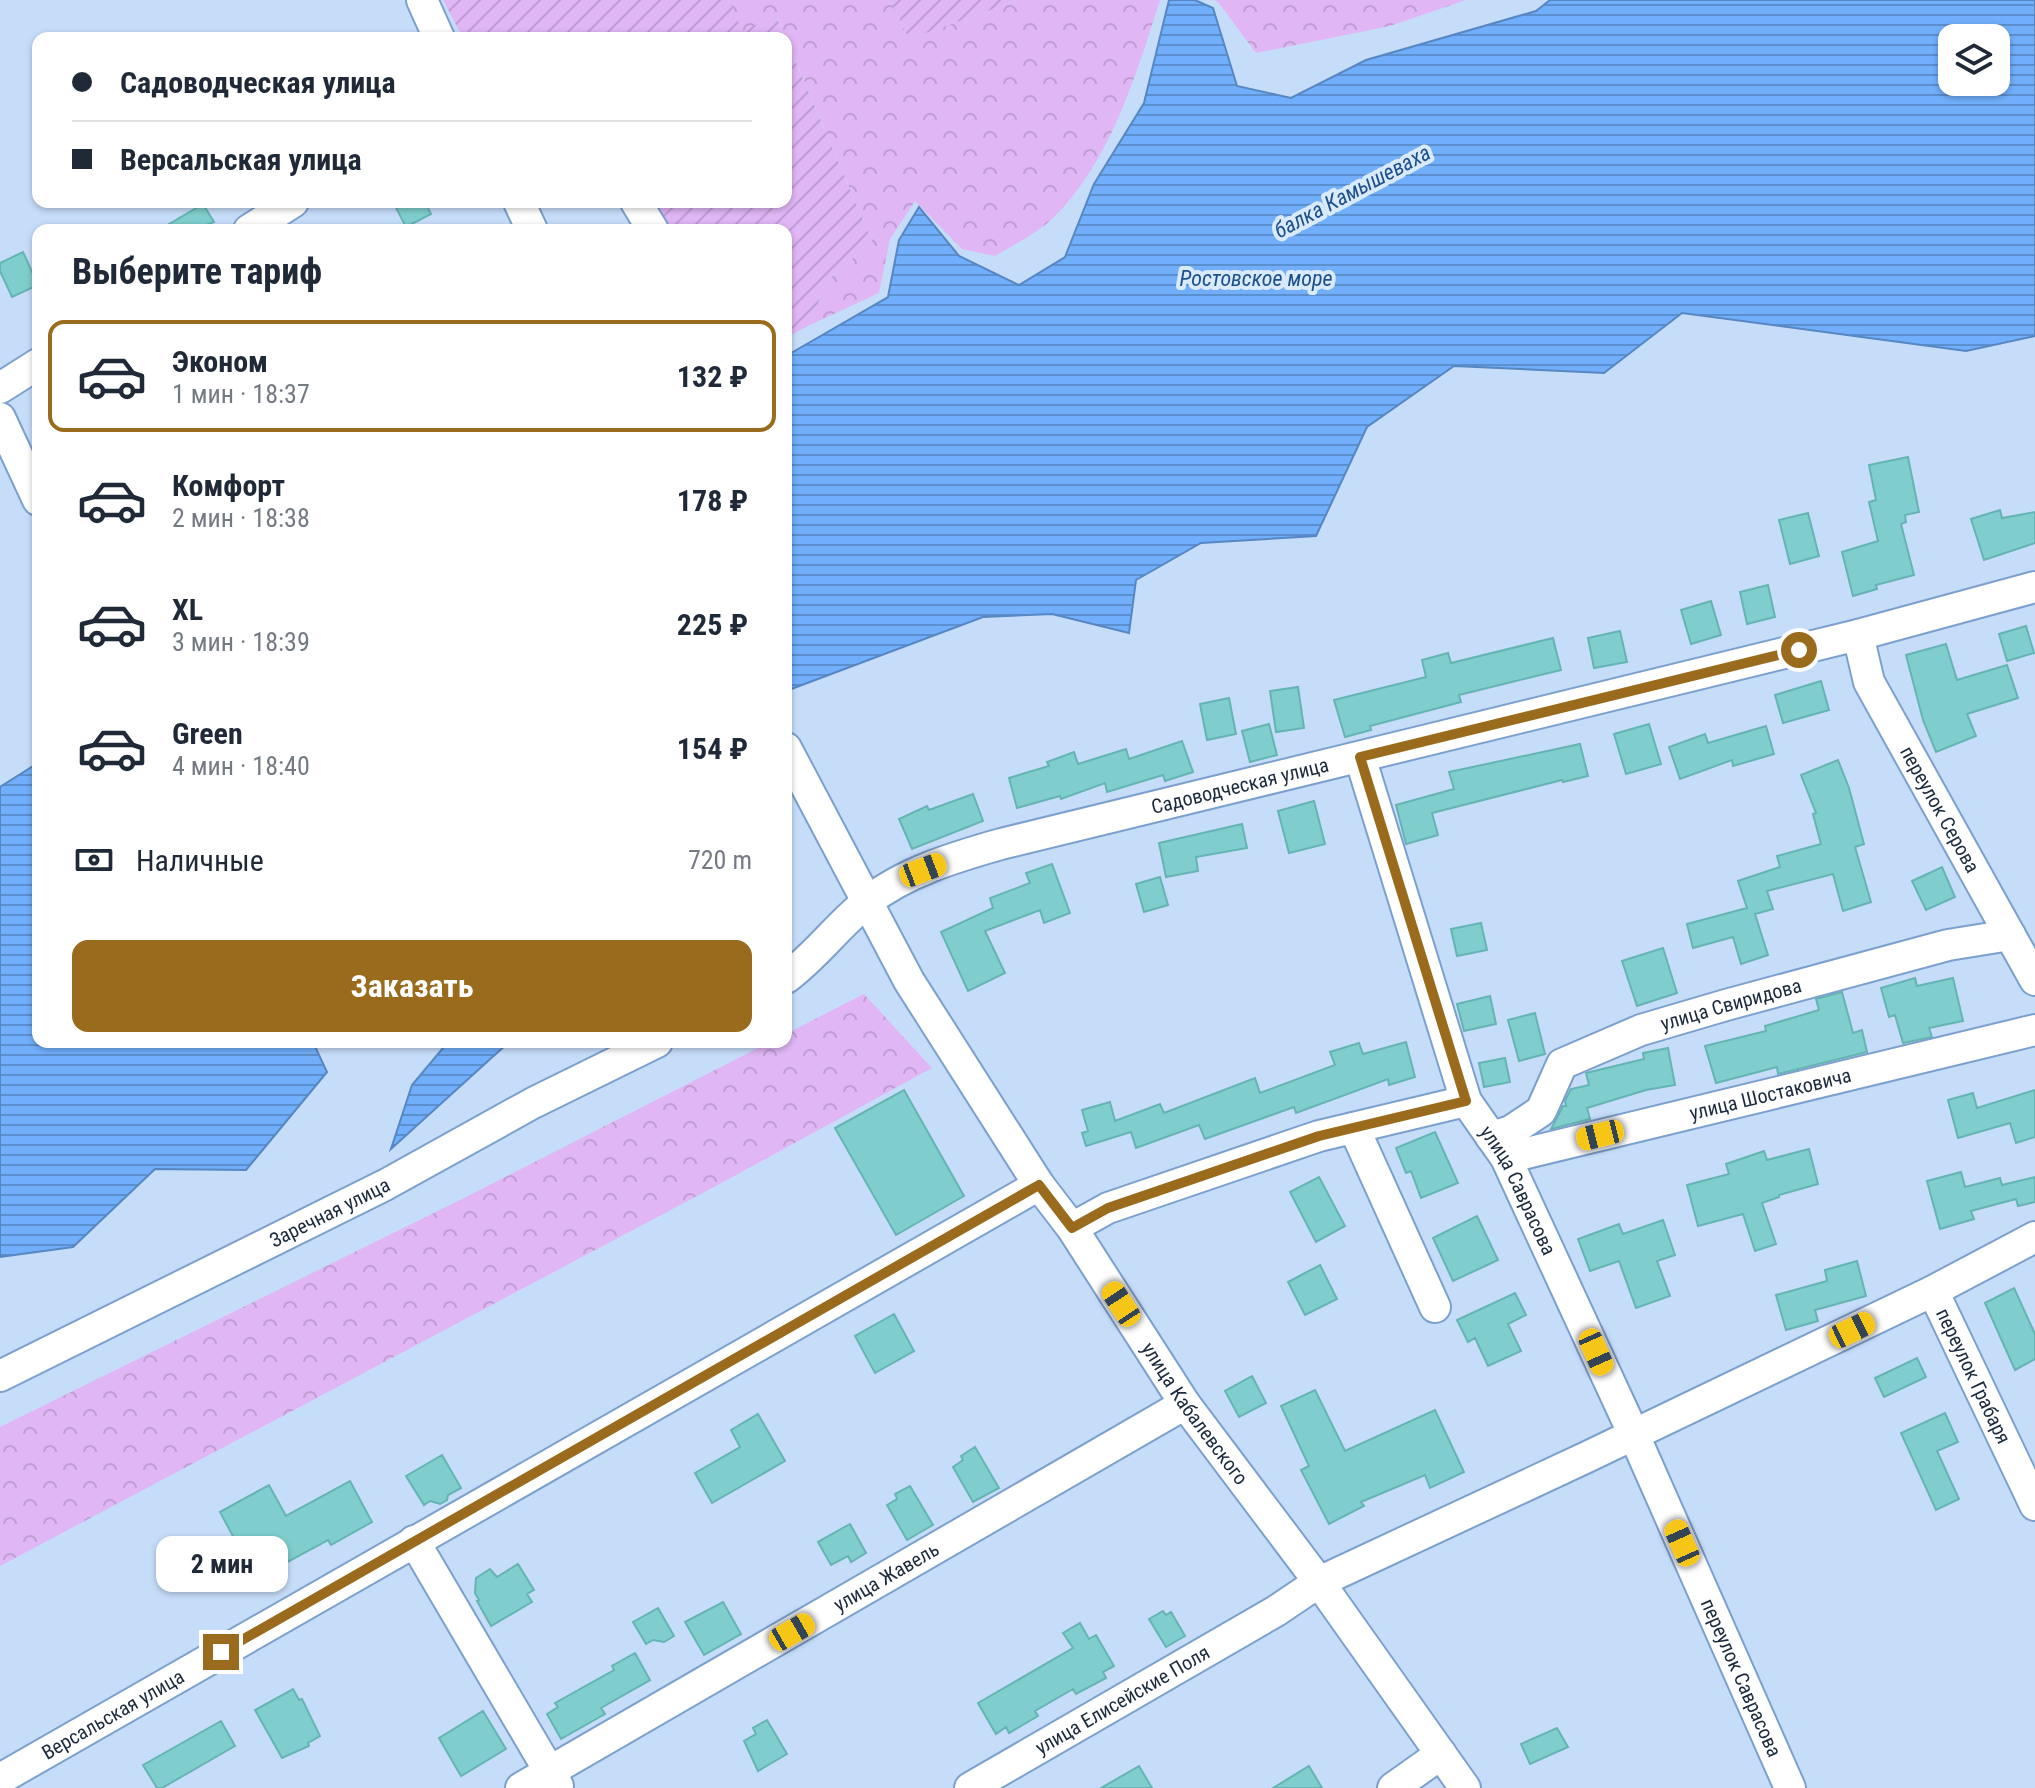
<!DOCTYPE html>
<html lang="ru">
<meta charset="utf-8">
<style>
:root{--surface:#fff;--page:#f6f6f7;--text:#1f2937;--muted:#747a83;--line:#e0e1e3;--accent:#9a6b1c}
body{margin:0;font-family:"Roboto Condensed",sans-serif;background:var(--page);color:var(--text);height:100vh;display:flex;flex-direction:column;font-size:30px;white-space:nowrap}
*{box-sizing:border-box;margin:0}
p{font-size:26px;color:var(--muted)}
.icon{flex:none;width:44px;height:44px;fill:none;stroke:currentColor;stroke-width:2;stroke-linecap:round;stroke-linejoin:round}
.map{position:relative;flex:1;overflow:hidden}
.side{position:absolute;left:32px;top:224px;width:760px;height:824px;display:flex;flex-direction:column;background:var(--surface);border-radius:16px;box-shadow:0 2px 6px #0004}
.side>*{flex:none}
.banner{position:absolute;left:32px;top:32px;width:760px;height:176px;border-radius:16px;box-shadow:0 2px 6px #0004;display:grid;align-content:center;height:176px;padding:0 40px;background:var(--surface)}
.controls{position:absolute;left:1938px;top:24px;display:grid;gap:16px}
.controls a{display:grid;place-items:center;width:72px;height:72px;border-radius:16px;background:var(--surface);box-shadow:0 2px 6px #0004;font-size:40px}
.end{position:absolute;width:36px;height:36px;margin:-18px;border:10px solid #9a6b1c;background:#fff;box-shadow:0 0 0 4px #fff}
.from{border-radius:50%}
.bubble{position:absolute;height:56px;border-radius:16px;background:var(--surface);box-shadow:0 2px 6px #0004;font-size:26px;font-weight:700;line-height:56px;text-align:center}
.car{position:absolute;width:24px;height:48px;margin:-24px -12px;border-radius:10px;box-shadow:0 0 6px 2px #0007;background:linear-gradient(#f5c518 24%,#345 0 40%,#f5c518 0 76%,#345 0 86%,#f5c518 0)}
.banner b{display:flex;align-items:center;gap:28px;height:76px;font-size:30px}
.banner b+b{border-top:2px solid var(--line)}
.banner i{width:20px;height:20px;background:var(--text)}
ul{padding:0;list-style:none}
li{display:flex;align-items:center;gap:24px;height:112px;margin:0 16px 12px;padding:0 24px;border:4px solid transparent;border-radius:16px}
li div{flex:1}
li b{display:block;font-size:30px}
li em{font-style:normal;font-weight:700}
li.on{border-color:var(--accent)}
li>.icon{width:72px;height:72px;stroke-width:1.5}
h2{padding:0 40px;font-size:36px;line-height:96px}
.pay{display:flex;align-items:center;gap:20px;height:88px;padding:0 40px;font-size:30px}
.pay p{margin-inline-start:auto}
.button{display:flex;gap:16px;margin-top:auto;padding:16px 40px}
.button a{flex:1;height:92px;border-radius:16px;background:var(--accent);color:#fff;font-size:32px;font-weight:700;line-height:92px;text-align:center}
.map>svg:first-child{display:block}
.forest{fill:url(#forest-crowns)}
.garden{fill:url(#garden-furrows)}
.water{fill:url(#water-rules);stroke:#5787c2;stroke-width:2;fill-rule:evenodd}
.building{fill:#7fcecd;stroke:#65b4b3;stroke-width:2}
.lines{fill:none;stroke-linecap:round;stroke-linejoin:round}
.minor-casing{stroke:#7ca0ce;stroke-width:34}
.minor{stroke:#fff;stroke-width:30}
.route{stroke:#9a6b1c;stroke-width:10}
.labels{text-anchor:middle;stroke-width:8;stroke-linejoin:round;paint-order:stroke}
.street-label{font-size:20px;fill:#1b2a3c;stroke:#daeafd}
.water-label{font-size:22px;font-style:italic;fill:#1b508d;stroke:#daeafd}
</style>
<div class="map">
<svg width="2035" height="1788" viewBox="0 0 2035 1788">
<defs>
<pattern id="forest-crowns" width="20" height="18" patternUnits="userSpaceOnUse" patternTransform="scale(2)"><rect width="20" height="18" fill="#e0b6f5"/><path d="M2 6a3 3 0 1 1 6 0M12 15a3 3 0 1 1 6 0" fill="none" stroke="#c09dd3"/></pattern>
<pattern id="garden-furrows" width="10" height="10" patternUnits="userSpaceOnUse" patternTransform="scale(2)"><rect width="10" height="10" fill="#e0b6f5"/><path d="M-1 1l2-2M0 10L10 0M9 11l2-2" fill="none" stroke="#c09dd3"/></pattern>
<pattern id="water-rules" width="6" height="5" patternUnits="userSpaceOnUse" patternTransform="scale(2)"><rect width="6" height="5" fill="#71affc"/><path d="M0 2.5h6" fill="none" stroke="#5c8fcd"/></pattern>
</defs>
<rect width="100%" height="100%" fill="#c6ddfa"/>
<path class="forest" d="M 729,0 L 890,0 L 909,39 L 1019,0 L 1160,0 C 1136,75 1110,163 1052,219 C 1036,234 1013,245 995,256 L 962,249 L 915,201 L 890,239 L 879,293 L 808,326 L 828,280 L 872,241 L 777,17 L 742,32 Z
M 1214,0 L 1466,0 L 1390,26 L 1256,53 L 1218,2 Z
M 864,994 L 932,1068 L 714,1187 L 0,1566 L 0,1427 L 464,1198 L 770,1042 L 786,1042 L 786,1034 Z"/>
<path class="garden" d="M 443,0 L 729,0 L 742,31 L 776,16 L 786,38 L 463,38 Z
M 890,0 L 1019,0 L 909,39 Z
M 786,39 L 872,241 L 828,280 L 808,326 L 786,338 L 786,230 L 641,230 L 625,202 L 786,202 Z"/>
<path class="water" d="M 1169,0 L 1195,0 L 1213,8 L 1237,86 L 1291,98 L 1366,60 L 1536,11 L 1550,0 L 2035,0 L 2035,336 L 1966,351 L 1682,313 L 1604,373 L 1454,366 L 1367,427 L 1316,536 L 1201,543 L 1136,580 L 1129,633 L 1052,614 L 983,617 L 786,691 L 786,356 L 888,297 L 899,240 L 919,207 L 959,256 L 1019,285 L 1065,257 L 1094,184 L 1144,103 ZM 1952,38 L 1996,38 L 1996,82 L 1952,82 Z
M 38,763 L 38,1042 L 313,1042 L 327,1072 L 246,1170 L 155,1169 L 73,1247 L 0,1257 L 0,787 Z
M 448,1042 L 509,1042 L 391,1149 L 412,1085 Z"/>
<path class="building" d="M 393,202 L 425,202 L 431,214 L 406,227 Z
M 203,204 L 214,222 L 206,225 L 209,230 L 159,230 Z
M 23,252 L 38,285 L 12,297 L 0,271 L 0,263 Z
M 1908,457 L 1919,512 L 1905,515 L 1906,522 L 1901,524 L 1914,575 L 1876,585 L 1877,589 L 1853,596 L 1842,552 L 1878,541 L 1869,502 L 1876,500 L 1869,465 Z
M 2000,510 L 2002,518 L 2035,512 L 2035,543 L 1984,560 L 1971,519 Z
M 1808,513 L 1819,556 L 1790,564 L 1779,520 Z
M 1768,585 L 1775,617 L 1747,624 L 1740,592 Z
M 1711,601 L 1721,635 L 1691,644 L 1681,610 Z
M 2026,626 L 2034,653 L 2007,661 L 1999,634 Z
M 1620,631 L 1627,662 L 1594,668 L 1588,638 Z
M 1553,638 L 1561,670 L 1459,695 L 1461,702 L 1370,726 L 1371,730 L 1345,737 L 1334,700 L 1426,677 L 1422,660 L 1448,653 L 1451,663 Z
M 1946,644 L 1957,680 L 2007,665 L 2018,698 L 1967,714 L 1976,736 L 1936,752 L 1923,720 L 1906,655 Z
M 1821,681 L 1829,710 L 1783,723 L 1775,695 Z
M 1298,687 L 1304,728 L 1276,732 L 1270,691 Z
M 1229,698 L 1236,734 L 1207,740 L 1200,704 Z
M 1269,724 L 1277,755 L 1250,762 L 1242,731 Z
M 1649,724 L 1661,764 L 1626,774 L 1614,734 Z
M 1766,726 L 1774,754 L 1733,766 L 1732,760 L 1680,779 L 1669,747 L 1705,734 L 1708,743 Z
M 1182,741 L 1193,772 L 1165,781 L 1163,775 L 1107,792 L 1105,783 L 1061,799 L 1060,796 L 1017,808 L 1009,778 L 1049,766 L 1047,762 L 1074,752 L 1078,764 L 1126,749 L 1129,759 Z
M 1580,744 L 1588,776 L 1563,782 L 1562,780 L 1432,813 L 1438,835 L 1406,844 L 1396,805 L 1454,789 L 1449,772 Z
M 1838,760 L 1849,788 L 1864,844 L 1855,847 L 1871,902 L 1843,911 L 1833,874 L 1767,891 L 1773,909 L 1755,914 L 1768,955 L 1741,964 L 1733,937 L 1693,948 L 1687,924 L 1747,908 L 1738,881 L 1780,867 L 1777,856 L 1821,844 L 1813,814 L 1816,813 L 1801,775 Z
M 973,794 L 983,821 L 912,849 L 899,819 L 927,806 L 929,810 Z
M 1314,801 L 1325,844 L 1289,853 L 1278,811 Z
M 1242,824 L 1247,848 L 1196,857 L 1198,871 L 1166,877 L 1159,843 Z
M 1052,864 L 1070,913 L 1044,923 L 1040,910 L 985,931 L 1005,973 L 968,991 L 941,932 L 993,908 L 990,898 L 1030,883 L 1026,873 Z
M 1942,867 L 1955,897 L 1926,910 L 1912,881 Z
M 1160,877 L 1168,905 L 1144,912 L 1136,884 Z
M 1481,923 L 1487,950 L 1457,956 L 1451,929 Z
M 1663,948 L 1677,993 L 1637,1006 L 1622,961 Z
M 1915,978 L 1917,986 L 1953,978 L 1963,1021 L 1929,1028 L 1932,1037 L 1903,1043 L 1895,1015 L 1889,1017 L 1881,988 Z
M 1842,992 L 1853,1033 L 1862,1030 L 1867,1052 L 1778,1074 L 1777,1067 L 1716,1083 L 1705,1046 L 1766,1031 L 1765,1026 L 1819,1010 L 1816,999 Z
M 1490,996 L 1496,1024 L 1464,1031 L 1457,1004 Z
M 1535,1013 L 1545,1054 L 1519,1061 L 1508,1020 Z
M 1406,1042 L 1415,1077 L 1389,1085 L 1388,1079 L 1296,1113 L 1294,1107 L 1205,1139 L 1199,1125 L 1136,1148 L 1131,1132 L 1086,1146 L 1082,1133 L 1088,1131 L 1082,1110 L 1110,1102 L 1115,1121 L 1160,1104 L 1164,1113 L 1255,1078 L 1260,1093 L 1335,1065 L 1330,1052 L 1359,1043 L 1363,1054 Z
M 1668,1048 L 1675,1085 L 1646,1090 L 1587,1108 L 1590,1119 L 1551,1129 L 1563,1106 L 1566,1106 L 1565,1101 L 1571,1089 L 1589,1085 L 1586,1073 L 1644,1059 L 1643,1053 Z
M 1505,1058 L 1510,1082 L 1484,1087 L 1479,1063 Z
M 904,1090 L 964,1196 L 896,1235 L 835,1128 Z
M 2035,1090 L 2035,1137 L 2016,1143 L 2010,1123 L 1958,1138 L 1948,1100 L 1973,1093 L 1977,1108 Z
M 1435,1132 L 1458,1183 L 1421,1198 L 1411,1171 L 1406,1173 L 1396,1148 Z
M 1809,1149 L 1818,1184 L 1779,1195 L 1779,1197 L 1762,1203 L 1776,1244 L 1755,1251 L 1743,1214 L 1698,1226 L 1687,1185 L 1729,1174 L 1726,1164 L 1764,1151 L 1767,1160 Z
M 1961,1172 L 1965,1187 L 2000,1178 L 2002,1185 L 2035,1177 L 2035,1202 L 2018,1206 L 2016,1199 L 1971,1211 L 1974,1219 L 1940,1229 L 1927,1181 Z
M 1319,1177 L 1345,1226 L 1316,1242 L 1290,1192 Z
M 1477,1216 L 1498,1260 L 1453,1281 L 1433,1238 Z
M 1663,1220 L 1675,1255 L 1657,1261 L 1670,1296 L 1636,1308 L 1619,1261 L 1590,1271 L 1578,1239 L 1619,1224 L 1623,1234 Z
M 1857,1261 L 1866,1296 L 1815,1310 L 1818,1321 L 1786,1330 L 1776,1295 L 1827,1281 L 1825,1270 Z
M 1320,1265 L 1337,1299 L 1305,1315 L 1288,1282 Z
M 2014,1288 L 2035,1334 L 2035,1359 L 2015,1370 L 1985,1303 Z
M 1515,1293 L 1526,1315 L 1508,1324 L 1521,1351 L 1488,1366 L 1475,1338 L 1468,1342 L 1457,1320 Z
M 894,1314 L 914,1351 L 875,1373 L 855,1336 Z
M 1917,1358 L 1926,1377 L 1884,1397 L 1875,1378 Z
M 1252,1376 L 1266,1403 L 1239,1417 L 1225,1391 Z
M 1315,1390 L 1345,1451 L 1435,1410 L 1464,1472 L 1430,1488 L 1425,1475 L 1361,1502 L 1364,1506 L 1329,1524 L 1301,1470 L 1309,1466 L 1281,1406 Z
M 1945,1413 L 1958,1442 L 1937,1451 L 1959,1499 L 1936,1510 L 1901,1433 Z
M 758,1414 L 785,1461 L 712,1503 L 695,1473 L 740,1447 L 731,1430 Z
M 975,1447 L 999,1488 L 973,1502 L 953,1467 L 963,1460 L 961,1456 Z
M 442,1455 L 461,1488 L 448,1495 L 447,1500 L 440,1504 L 430,1501 L 424,1505 L 406,1476 Z
M 350,1481 L 372,1522 L 331,1545 L 328,1540 L 256,1579 L 220,1512 L 269,1485 L 286,1516 Z
M 910,1486 L 933,1525 L 907,1540 L 887,1505 L 897,1499 L 895,1494 Z
M 850,1524 L 866,1553 L 851,1562 L 848,1556 L 831,1565 L 818,1542 Z
M 518,1564 L 534,1590 L 527,1594 L 532,1602 L 491,1626 L 477,1601 L 479,1600 L 475,1593 L 476,1578 L 490,1569 L 497,1577 Z
M 723,1602 L 741,1634 L 704,1655 L 685,1622 Z
M 658,1608 L 674,1636 L 664,1642 L 653,1640 L 646,1644 L 633,1622 Z
M 1163,1611 L 1166,1615 L 1171,1612 L 1185,1636 L 1166,1647 L 1149,1619 Z
M 1080,1623 L 1089,1639 L 1096,1635 L 1114,1666 L 1103,1672 L 1106,1678 L 1076,1694 L 1073,1689 L 1035,1711 L 1038,1716 L 1009,1733 L 1006,1727 L 996,1734 L 978,1703 L 1073,1648 L 1063,1633 Z
M 635,1653 L 650,1680 L 601,1708 L 605,1714 L 561,1739 L 547,1714 L 558,1707 L 555,1703 L 614,1670 L 612,1666 Z
M 293,1689 L 299,1700 L 302,1699 L 320,1736 L 308,1743 L 309,1746 L 282,1758 L 255,1710 Z
M 483,1711 L 506,1749 L 461,1776 L 439,1738 Z
M 767,1720 L 787,1754 L 758,1771 L 744,1741 L 756,1734 L 753,1728 Z
M 221,1721 L 235,1746 L 162,1788 L 157,1788 L 143,1765 Z
M 1557,1728 L 1568,1747 L 1530,1764 L 1521,1744 Z
M 1139,1766 L 1152,1788 L 1101,1788 Z
M 1309,1766 L 1322,1788 L 1273,1788 Z"/>
<g class="lines">
<g class="minor-casing">
<g id="minor">
<path d="M 422,0 L 439,38"/>
<path d="M 519,202 L 532,230"/>
<path d="M 636,202 L 653,230"/>
<path d="M 249,230 L 293,202"/>
<path d="M 0,388 L 38,364"/>
<path d="M 0,418 L 38,500"/>
<path id="s1" d="M 1858,635 L 1869,682 L 2035,980"/>
<path id="s2" d="M 786,748 L 909,981 L 1039,1185 L 1072,1228 L 1185,1404 L 1319,1582 L 1465,1788"/>
<path id="s3" d="M 1360,757 L 1466,1101 L 1506,1158 L 1634,1435 L 1790,1788"/>
<path id="s4" d="M 786,978 C 816,956 838,925 867,902 C 905,872 955,857 1001,844 L 1858,635 L 2035,587"/>
<path d="M 1354,1128 L 1435,1307"/>
<path id="s5" d="M 1491,1137 L 1511,1131 L 1541,1111 L 1562,1064 L 1641,1030 L 1726,1005 L 1948,945 L 2010,935"/>
<path id="s6" d="M 1506,1158 L 2035,1030"/>
<path d="M 1072,1228 L 1108,1208 L 1319,1136 L 1466,1101"/>
<path id="s7" d="M 1933,1291 L 2035,1505"/>
<path id="s8" d="M 0,1376 L 385,1185 L 533,1103 L 657,1042"/>
<path d="M 414,1541 L 558,1786"/>
<path id="s9" d="M 0,1779 L 1039,1185"/>
<path id="s10" d="M 521,1788 L 1185,1404"/>
<path id="s11" d="M 970,1788 L 1276,1611 L 1319,1582 L 1587,1457 L 1933,1291 L 2035,1237"/>
<path d="M 1393,1788 L 1441,1754"/>
</g>
</g>
<use href="#minor" class="minor"/>
</g>
<g class="lines">
<path class="route" d="M 221,1652 L 1039,1185 L 1072,1228 L 1108,1208 L 1319,1136 L 1466,1101 L 1360,757 L 1799,650"/>
</g>
<g class="labels">
<g class="street-label">
<text dy="7" stroke="none"><textPath href="#s4" startOffset="504">Садоводческая улица</textPath></text>
<text dy="7" stroke="none"><textPath href="#s1" startOffset="194">переулок Серова</textPath></text>
<text dy="7" stroke="none"><textPath href="#s5" startOffset="288">улица Свиридова</textPath></text>
<text dy="7" stroke="none"><textPath href="#s6" startOffset="272">улица Шостаковича</textPath></text>
<text dy="7" stroke="none"><textPath href="#s3" startOffset="464">улица Саврасова</textPath></text>
<text dy="7" stroke="none"><textPath href="#s8" startOffset="368">Заречная улица</textPath></text>
<text dy="7" stroke="none"><textPath href="#s7" startOffset="94">переулок Грабаря</textPath></text>
<text dy="7" stroke="none"><textPath href="#s2" startOffset="782">улица Кабалевского</textPath></text>
<text dy="7" stroke="none"><textPath href="#s10" startOffset="422">улица Жавель</textPath></text>
<text dy="7" stroke="none"><textPath href="#s3" startOffset="1000">переулок Саврасова</textPath></text>
<text dy="7" stroke="none"><textPath href="#s11" startOffset="176">улица Елисейские Поля</textPath></text>
<text dy="7" stroke="none"><textPath href="#s9" startOffset="130">Версальская улица</textPath></text>
</g>
<g class="water-label">
<text transform="translate(1352 191) rotate(-28)" y="8">балка Камышеваха</text>
<text x="1256" y="286">Ростовское море</text>
</g>
</g>
</svg>
<div class="controls">
<a><svg class="icon" aria-label="layers" viewBox="0 0 24 24"><path d="M12 4l9 5-9 5-9-5zM3 14l9 5 9-5"/></svg></a>
</div>
<i class="end from" style="left:1799px;top:650px"></i>
<i class="end" style="left:221px;top:1652px"></i>
<div class="bubble" style="left:156px;top:1536px;width:132px">2 мин</div>
<i class="car" style="left:923px;top:870px;rotate:69deg"></i>
<i class="car" style="left:1600px;top:1135px;rotate:256deg"></i>
<i class="car" style="left:1121px;top:1304px;rotate:327deg"></i>
<i class="car" style="left:1852px;top:1330px;rotate:64deg"></i>
<i class="car" style="left:1596px;top:1352px;rotate:156deg"></i>
<i class="car" style="left:1682px;top:1543px;rotate:336deg"></i>
<i class="car" style="left:792px;top:1632px;rotate:60deg"></i>
<div class="banner">
<b><i class="from"></i>Садоводческая улица</b>
<b><i></i>Версальская улица</b>
</div>
<section class="side">
<h2>Выберите тариф</h2>
<ul>
<li class="on"><svg class="icon" aria-label="car" viewBox="0 0 24 24"><path d="M5 17H2v-5l4-1 3-4h7l3 4 3 1v5h-3M9 17h6M6 11h13"/><circle cx="7" cy="17" r="2"/><circle cx="17" cy="17" r="2"/></svg><div><b>Эконом</b><p>1 мин · 18:37</p></div><em>132 ₽</em></li>
<li><svg class="icon" aria-label="car" viewBox="0 0 24 24"><path d="M5 17H2v-5l4-1 3-4h7l3 4 3 1v5h-3M9 17h6M6 11h13"/><circle cx="7" cy="17" r="2"/><circle cx="17" cy="17" r="2"/></svg><div><b>Комфорт</b><p>2 мин · 18:38</p></div><em>178 ₽</em></li>
<li><svg class="icon" aria-label="car" viewBox="0 0 24 24"><path d="M5 17H2v-5l4-1 3-4h7l3 4 3 1v5h-3M9 17h6M6 11h13"/><circle cx="7" cy="17" r="2"/><circle cx="17" cy="17" r="2"/></svg><div><b>XL</b><p>3 мин · 18:39</p></div><em>225 ₽</em></li>
<li><svg class="icon" aria-label="car" viewBox="0 0 24 24"><path d="M5 17H2v-5l4-1 3-4h7l3 4 3 1v5h-3M9 17h6M6 11h13"/><circle cx="7" cy="17" r="2"/><circle cx="17" cy="17" r="2"/></svg><div><b>Green</b><p>4 мин · 18:40</p></div><em>154 ₽</em></li>
</ul>
<div class="pay"><svg class="icon" aria-label="cash" viewBox="0 0 24 24"><path d="M3 7h18v10H3z"/><circle cx="12" cy="12" r="2"/></svg>Наличные<p>720 m</p></div>
<div class="button"><a>Заказать</a></div>
</section>
</div>
